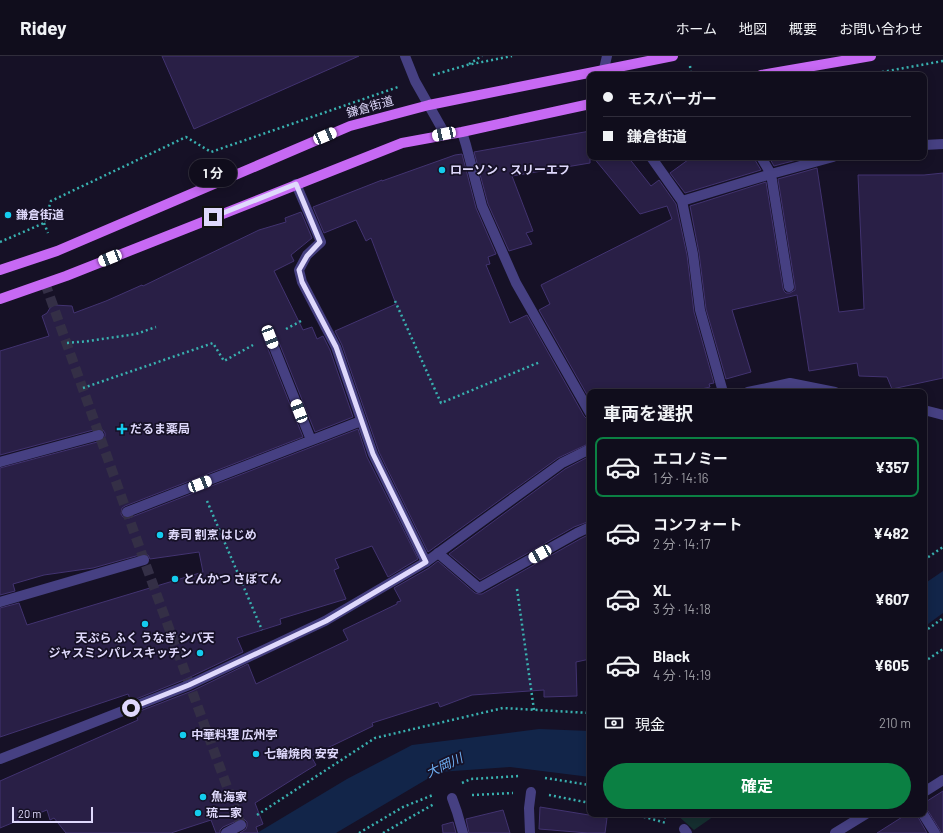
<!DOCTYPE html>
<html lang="ja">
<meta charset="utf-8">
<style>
:root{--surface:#100d1c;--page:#1e1b29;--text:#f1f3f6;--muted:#9c9ca3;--line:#302d3b;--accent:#0b8043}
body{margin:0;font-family:Barlow,"Noto Sans JP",sans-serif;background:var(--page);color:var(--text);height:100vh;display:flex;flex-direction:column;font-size:15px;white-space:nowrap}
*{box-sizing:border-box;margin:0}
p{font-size:13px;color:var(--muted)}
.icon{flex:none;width:22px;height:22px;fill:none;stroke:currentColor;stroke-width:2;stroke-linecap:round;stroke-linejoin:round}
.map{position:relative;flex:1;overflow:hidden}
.panel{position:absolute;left:587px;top:333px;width:340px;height:428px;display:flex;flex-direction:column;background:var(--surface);border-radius:8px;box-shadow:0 2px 10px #0003,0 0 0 1px var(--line)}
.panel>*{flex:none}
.top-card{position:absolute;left:587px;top:16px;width:340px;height:88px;border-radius:8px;box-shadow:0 2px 10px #0003,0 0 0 1px var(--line);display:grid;align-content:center;height:88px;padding:0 16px;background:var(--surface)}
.scale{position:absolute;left:12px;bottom:10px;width:81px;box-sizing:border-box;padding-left:4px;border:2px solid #dfd9fc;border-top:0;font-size:11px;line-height:14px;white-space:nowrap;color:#dfd9fc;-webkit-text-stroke:3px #161126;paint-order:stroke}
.end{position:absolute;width:18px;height:18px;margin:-9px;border:5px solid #dfd9fc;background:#111;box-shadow:0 0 0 2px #111}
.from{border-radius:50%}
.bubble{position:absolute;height:28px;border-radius:14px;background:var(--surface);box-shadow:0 2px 10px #0003,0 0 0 1px var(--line);font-size:13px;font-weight:700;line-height:28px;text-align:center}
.car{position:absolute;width:12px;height:24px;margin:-12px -6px;border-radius:5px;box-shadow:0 0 3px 1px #0007;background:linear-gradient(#fff 24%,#345 0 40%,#fff 0 76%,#345 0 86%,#fff 0)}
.top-card b{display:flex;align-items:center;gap:14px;height:38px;font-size:15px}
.top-card b+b{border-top:1px solid var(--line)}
.top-card i{width:10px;height:10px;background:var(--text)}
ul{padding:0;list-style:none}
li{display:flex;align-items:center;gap:12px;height:60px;margin:0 8px 6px;padding:0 8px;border:2px solid transparent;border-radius:8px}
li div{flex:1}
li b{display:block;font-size:15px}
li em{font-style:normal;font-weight:700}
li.on{border-color:var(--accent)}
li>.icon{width:36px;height:36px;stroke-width:1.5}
h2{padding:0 16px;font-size:18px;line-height:48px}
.pay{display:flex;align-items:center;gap:10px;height:44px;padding:0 16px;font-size:15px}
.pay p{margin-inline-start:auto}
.button{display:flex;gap:8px;margin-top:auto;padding:8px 16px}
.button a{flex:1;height:46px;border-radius:24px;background:var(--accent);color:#fff;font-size:16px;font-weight:700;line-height:46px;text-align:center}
header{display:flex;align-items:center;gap:24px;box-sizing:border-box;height:56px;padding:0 20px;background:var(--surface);border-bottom:1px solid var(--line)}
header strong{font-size:19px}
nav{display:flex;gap:22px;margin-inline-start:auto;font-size:14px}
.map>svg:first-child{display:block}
.green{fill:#152f30}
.water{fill:#122549}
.building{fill:#291f46;stroke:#423370}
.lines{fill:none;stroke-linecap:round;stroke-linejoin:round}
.pedestrian-tunnel{stroke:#342f46;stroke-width:10;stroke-dasharray:10 5;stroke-linecap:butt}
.path{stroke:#39b1b0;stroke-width:2.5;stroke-dasharray:2 3;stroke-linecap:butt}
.service{stroke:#464082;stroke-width:10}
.minor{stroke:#464082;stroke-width:10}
.primary{stroke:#c769f4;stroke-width:10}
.route{stroke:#dfd9fc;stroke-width:5}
.poi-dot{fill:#14ccee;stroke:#161126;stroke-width:1.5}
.labels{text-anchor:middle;stroke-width:3.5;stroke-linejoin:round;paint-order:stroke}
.street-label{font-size:12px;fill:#dfd9fc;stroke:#161126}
.poi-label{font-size:12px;font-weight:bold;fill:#dfd9fc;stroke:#161126;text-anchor:start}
.water-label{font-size:13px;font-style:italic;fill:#6fb0f4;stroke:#161126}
</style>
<header>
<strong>Ridey</strong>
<nav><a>ホーム</a><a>地図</a><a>概要</a><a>お問い合わせ</a></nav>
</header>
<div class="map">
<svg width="943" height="777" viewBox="0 0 943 777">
<rect width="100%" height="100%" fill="#161126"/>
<path class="green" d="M 676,758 L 717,758 L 694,774 Z"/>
<path class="water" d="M 943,515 L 943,557 L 924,571 L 924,528 Z
M 539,673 L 590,675 L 590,721 L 510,711 L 439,716 L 336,777 L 257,777 L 347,723 L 412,689 Z"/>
<path class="building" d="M 162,0 L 359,0 L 194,73 Z
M 590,75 L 590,107 L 512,120 L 533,175 L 526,177 L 532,188 L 509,195 L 488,148 L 474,96 Z
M 462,98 L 476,152 L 496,198 L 488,201 L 490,208 L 486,209 L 510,267 L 527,259 L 584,360 L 587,363 L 590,363 L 590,387 L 558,402 L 428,496 L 379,396 L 342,289 L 335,275 L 396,248 L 371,182 L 366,185 L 356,164 L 324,177 L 313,151 L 382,124 L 382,125 L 455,99 Z
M 593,101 L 628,101 L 651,130 L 659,124 L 676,148 L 687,199 L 694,256 L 714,327 L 709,328 L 710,331 L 689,336 L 590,336 L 590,344 L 539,254 L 550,248 L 541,229 L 672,163 L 667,150 L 640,158 Z
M 692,101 L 755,101 L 755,104 L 761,114 L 685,137 L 670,117 Z
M 769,101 L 808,101 L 774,110 Z
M 817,112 L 839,256 L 864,253 L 858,119 L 924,119 L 943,117 L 943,322 L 892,333 L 887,321 L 859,320 L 857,307 L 809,315 L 797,239 L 732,254 L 751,316 L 726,323 L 706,253 L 699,197 L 690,150 L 766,126 L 783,232 L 784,235 L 786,237 L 790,237 L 795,234 L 795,230 L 778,123 Z
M 301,156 L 312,182 L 291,199 L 294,205 L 274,215 L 303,274 L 312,271 L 317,283 L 323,280 L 330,294 L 353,361 L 315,376 L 276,279 L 274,276 L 271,275 L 267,275 L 264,280 L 264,283 L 303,381 L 125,450 L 122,452 L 121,458 L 123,461 L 126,462 L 129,462 L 358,373 L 367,401 L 418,503 L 388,521 L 372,490 L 335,503 L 339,512 L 334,514 L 346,543 L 280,563 L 281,568 L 237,582 L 243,596 L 186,623 L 131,645 L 128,638 L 0,681 L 0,552 L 19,547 L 27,569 L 203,516 L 199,496 L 150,503 L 148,499 L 143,498 L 93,512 L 44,519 L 13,528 L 15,535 L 0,539 L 0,412 L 101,385 L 104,383 L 105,380 L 105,377 L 103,374 L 100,373 L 97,373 L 0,399 L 0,295 L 49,280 L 42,260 L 47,257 L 50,252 L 54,249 L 72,250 L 74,257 L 106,245 L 142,229 L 143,230 L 259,174 L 286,166 L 285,162 Z
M 590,400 L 590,465 L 574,471 L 480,524 L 449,498 L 565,413 Z
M 590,478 L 590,603 L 576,606 L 577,640 L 544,641 L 544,634 L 472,639 L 440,651 L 438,646 L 372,667 L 373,670 L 311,700 L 316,709 L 306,715 L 255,747 L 263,768 L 256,771 L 258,777 L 240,777 L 246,773 L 247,770 L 247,766 L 244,763 L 241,763 L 223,771 L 220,774 L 220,777 L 216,777 L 211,764 L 171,777 L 66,777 L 54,762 L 50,764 L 47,754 L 24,763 L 24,762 L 0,772 L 0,725 L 138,664 L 135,657 L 192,635 L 248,608 L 256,628 L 348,584 L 343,574 L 397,548 L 397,546 L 401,545 L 394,532 L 429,512 L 438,505 L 475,537 L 479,538 L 482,538 L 580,483 Z
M 943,735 L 943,777 L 941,777 L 940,774 L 928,755 L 924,752 L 924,747 Z
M 540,751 L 607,762 L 605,777 L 588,777 L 539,773 Z
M 503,754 L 510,777 L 469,777 L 466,763 Z
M 907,758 L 917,758 L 918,761 L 927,777 L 877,777 Z
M 453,766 L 456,777 L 443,777 L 442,769 Z"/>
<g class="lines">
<path class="pedestrian-tunnel" d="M 45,227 L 144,504 L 244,777"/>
<path class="path" d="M 469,8 L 482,0
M 690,10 L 691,19
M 882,16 L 943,5
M 433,19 L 467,9 L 512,0
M 44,167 L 48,177
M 0,186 L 44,167 L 51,145 L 186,81 L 211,96 L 398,31
M 395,245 L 441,347 L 540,306
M 286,273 L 301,265
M 67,287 L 89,285 L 136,278 L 156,271
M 83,332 L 213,287 L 224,305 L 253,289
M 207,445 L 262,574
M 924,504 L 943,491
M 517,533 L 534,654
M 924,576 L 943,562
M 924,606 L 943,593
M 545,722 L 590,729
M 462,727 L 471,723 L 520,720
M 472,739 L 513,737
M 549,739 L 590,747
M 634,758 L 666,767
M 660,758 L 668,763
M 257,759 L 375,682 L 503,652 L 590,657
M 359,777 L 403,751 L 433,739
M 383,777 L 434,748"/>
<path class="service" d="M 924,89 L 943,88
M 761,101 L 771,118 L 789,231
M 296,128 L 321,186 L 307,199 L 299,214 L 302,226 L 336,291 L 373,398 L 426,506
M 682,145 L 771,118 L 833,101
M 270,281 L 311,384
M 127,456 L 361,365
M 438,497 L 479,532 L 577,477 L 590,471
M 924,736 L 943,724
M 452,742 L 457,756 L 463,777
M 530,777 L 529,752 L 531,736
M 835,777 L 866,758"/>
<path class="minor" d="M 405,0 L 415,25 L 445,78
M 604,13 L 607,0
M 462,76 L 466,89 L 482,150 L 516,227 L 590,357
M 651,101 L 682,145 L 693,198 L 700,254 L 723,336
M 748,336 L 790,327 L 835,336
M 924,354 L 943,359
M 0,406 L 99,379
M 0,546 L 144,504
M 0,703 L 189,629 L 325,565 L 426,506 L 562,407 L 590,393
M 923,758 L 935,777
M 684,773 L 687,777
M 226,777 L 241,769"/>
<path class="primary" d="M 761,19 L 871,0
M 0,214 L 57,195 L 350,70 L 429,49 L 673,0
M 0,243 L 66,220 L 402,87 L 462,76 L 590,48"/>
</g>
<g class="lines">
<path class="route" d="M 131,652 L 189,629 L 326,565 L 426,506 L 373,398 L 336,291 L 302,226 L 299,214 L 307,200 L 320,186 L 296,128 L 213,161"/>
</g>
<g class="poi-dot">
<circle cx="442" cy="114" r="4"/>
<circle cx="8" cy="159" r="4"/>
<path d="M120 367h4v4h4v4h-4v4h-4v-4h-4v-4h4z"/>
<circle cx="160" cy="479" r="4"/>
<circle cx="175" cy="523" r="4"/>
<circle cx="145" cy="568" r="4"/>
<circle cx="200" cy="597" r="4"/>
<circle cx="183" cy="679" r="4"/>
<circle cx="256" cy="698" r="4"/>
<circle cx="203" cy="741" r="4"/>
<circle cx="198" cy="757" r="4"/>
</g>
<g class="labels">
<g class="street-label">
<text transform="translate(370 51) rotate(-16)" y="4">鎌倉街道</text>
</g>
<g class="poi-label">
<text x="450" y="118">ローソン・スリーエフ</text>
<text x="16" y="163">鎌倉街道</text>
<text x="130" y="377">だるま薬局</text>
<text x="168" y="483">寿司 割烹 はじめ</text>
<text x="183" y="527">とんかつ さぼてん</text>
<text x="145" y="586" text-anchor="middle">天ぷら ふく うなぎ シバ天</text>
<text x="192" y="601" text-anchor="end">ジャスミンパレスキッチン</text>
<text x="191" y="683">中華料理 広州亭</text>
<text x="264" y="702">七輪焼肉 安安</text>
<text x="211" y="745">魚海家</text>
<text x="206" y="761">琉二家</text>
</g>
<g class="water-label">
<text transform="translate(444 709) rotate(-25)" y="5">大岡川</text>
</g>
</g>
</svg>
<div class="scale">20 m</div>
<i class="end from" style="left:131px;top:652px"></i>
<i class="end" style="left:213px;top:161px"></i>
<div class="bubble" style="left:189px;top:103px;width:48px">1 分</div>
<i class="car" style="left:444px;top:78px;rotate:258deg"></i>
<i class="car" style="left:325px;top:80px;rotate:67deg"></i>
<i class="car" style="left:110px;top:202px;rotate:248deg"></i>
<i class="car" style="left:270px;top:281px;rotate:159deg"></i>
<i class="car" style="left:299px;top:355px;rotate:339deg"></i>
<i class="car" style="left:200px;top:428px;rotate:69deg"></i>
<i class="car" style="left:540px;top:498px;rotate:241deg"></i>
<div class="top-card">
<b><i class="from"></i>モスバーガー</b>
<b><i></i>鎌倉街道</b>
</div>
<section class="panel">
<h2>車両を選択</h2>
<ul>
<li class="on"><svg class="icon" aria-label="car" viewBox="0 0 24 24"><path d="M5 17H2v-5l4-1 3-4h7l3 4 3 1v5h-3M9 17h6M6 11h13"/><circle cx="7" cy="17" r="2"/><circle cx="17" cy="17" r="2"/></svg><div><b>エコノミー</b><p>1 分 · 14:16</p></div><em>¥357</em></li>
<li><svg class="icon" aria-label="car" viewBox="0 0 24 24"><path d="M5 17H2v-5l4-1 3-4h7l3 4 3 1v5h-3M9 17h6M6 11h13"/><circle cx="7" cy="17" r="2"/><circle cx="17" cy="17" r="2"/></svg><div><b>コンフォート</b><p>2 分 · 14:17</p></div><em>¥482</em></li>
<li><svg class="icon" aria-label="car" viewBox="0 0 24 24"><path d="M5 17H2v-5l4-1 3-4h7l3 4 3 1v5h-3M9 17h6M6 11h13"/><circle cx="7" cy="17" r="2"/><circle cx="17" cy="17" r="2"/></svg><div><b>XL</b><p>3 分 · 14:18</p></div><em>¥607</em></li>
<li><svg class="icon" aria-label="car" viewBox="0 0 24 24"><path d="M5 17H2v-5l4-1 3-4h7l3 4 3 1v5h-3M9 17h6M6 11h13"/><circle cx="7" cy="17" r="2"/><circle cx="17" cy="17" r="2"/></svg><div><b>Black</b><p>4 分 · 14:19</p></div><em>¥605</em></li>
</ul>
<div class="pay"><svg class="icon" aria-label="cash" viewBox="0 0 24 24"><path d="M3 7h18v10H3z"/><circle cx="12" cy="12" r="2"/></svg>現金<p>210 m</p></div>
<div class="button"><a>確定</a></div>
</section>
</div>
